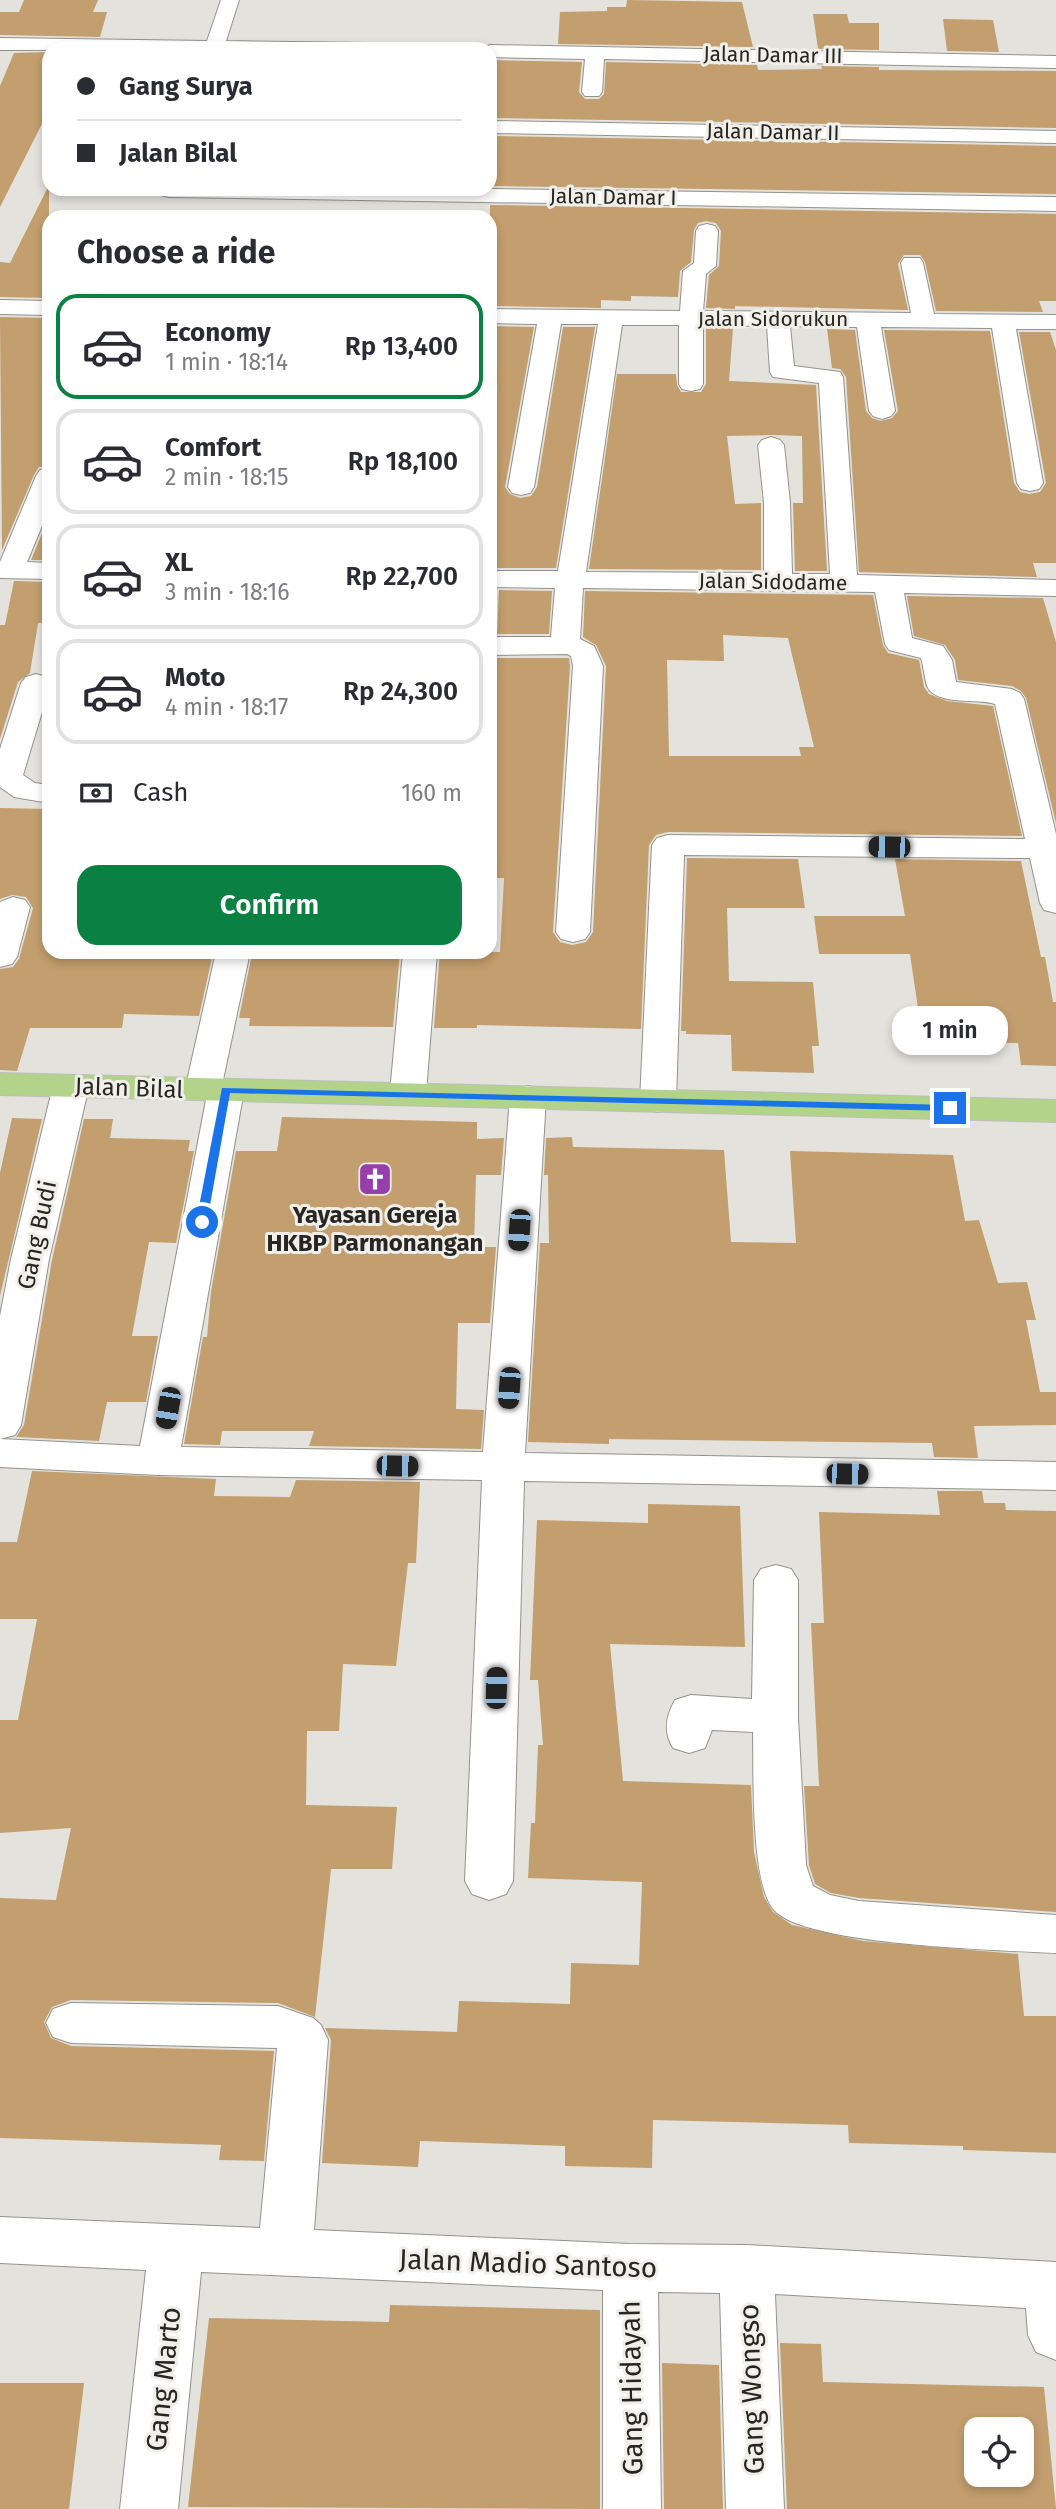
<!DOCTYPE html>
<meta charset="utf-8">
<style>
:root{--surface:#fff;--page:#f2f2f3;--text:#2b2b33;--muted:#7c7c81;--line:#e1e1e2;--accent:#0b8043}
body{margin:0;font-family:"Fira Sans",sans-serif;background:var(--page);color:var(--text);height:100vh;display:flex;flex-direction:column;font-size:26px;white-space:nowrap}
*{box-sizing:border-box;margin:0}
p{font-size:23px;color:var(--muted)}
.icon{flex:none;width:38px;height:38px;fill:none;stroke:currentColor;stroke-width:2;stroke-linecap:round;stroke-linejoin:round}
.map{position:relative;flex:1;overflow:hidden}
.panel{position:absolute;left:42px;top:210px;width:455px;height:749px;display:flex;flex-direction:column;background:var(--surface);border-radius:21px;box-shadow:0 4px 10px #0003}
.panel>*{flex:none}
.guide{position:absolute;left:42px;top:42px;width:455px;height:154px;border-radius:21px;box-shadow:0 4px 10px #0003;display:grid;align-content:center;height:154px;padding:0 35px;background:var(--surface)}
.fabs{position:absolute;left:964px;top:2417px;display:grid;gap:14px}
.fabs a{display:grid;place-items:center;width:70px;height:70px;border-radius:14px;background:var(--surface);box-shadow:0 4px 10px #0003;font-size:35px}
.end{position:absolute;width:32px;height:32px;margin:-16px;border:9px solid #1a73e8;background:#fff;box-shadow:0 0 0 4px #fff}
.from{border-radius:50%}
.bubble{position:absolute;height:49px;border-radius:21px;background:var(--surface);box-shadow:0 4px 10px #0003;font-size:23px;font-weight:600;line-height:49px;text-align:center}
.car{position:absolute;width:21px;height:42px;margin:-21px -10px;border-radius:9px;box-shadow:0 0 5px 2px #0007;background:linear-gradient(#222 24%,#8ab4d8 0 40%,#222 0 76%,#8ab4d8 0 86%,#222 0)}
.guide b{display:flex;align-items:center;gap:24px;height:66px;font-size:26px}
.guide b+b{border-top:2px solid var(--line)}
.guide i{width:18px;height:18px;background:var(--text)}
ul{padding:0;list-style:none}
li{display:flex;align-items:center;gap:21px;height:105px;margin:0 14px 10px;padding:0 21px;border:4px solid var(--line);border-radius:21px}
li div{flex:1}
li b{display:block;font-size:26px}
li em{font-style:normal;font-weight:600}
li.active{border-color:var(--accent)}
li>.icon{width:63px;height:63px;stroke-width:1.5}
h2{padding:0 35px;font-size:32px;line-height:84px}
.pay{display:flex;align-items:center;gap:18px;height:77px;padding:0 35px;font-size:26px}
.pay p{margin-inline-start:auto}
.primary-button{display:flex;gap:14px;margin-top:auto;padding:14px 35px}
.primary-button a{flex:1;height:80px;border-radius:21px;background:var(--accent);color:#fff;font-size:28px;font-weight:600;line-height:80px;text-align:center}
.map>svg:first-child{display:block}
.building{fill:#c39e6e;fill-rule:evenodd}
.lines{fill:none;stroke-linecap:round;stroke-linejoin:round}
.minor-casing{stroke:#93928c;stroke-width:2}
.major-casing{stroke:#bebebd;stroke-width:2}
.minor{fill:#fff;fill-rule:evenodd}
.major{fill:#b2d389;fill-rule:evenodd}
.route{fill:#1a73e8}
.labels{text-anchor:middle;stroke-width:6;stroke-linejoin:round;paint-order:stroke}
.far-street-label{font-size:21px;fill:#272624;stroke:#f0efe9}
.street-label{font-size:24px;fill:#272624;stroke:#f0efe9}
.poi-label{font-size:24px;font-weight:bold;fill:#272624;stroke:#f0efe9}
.near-street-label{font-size:28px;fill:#272624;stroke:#f0efe9}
</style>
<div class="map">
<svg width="1056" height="2509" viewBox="0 0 1056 2509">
<rect width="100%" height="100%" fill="#e3e2dc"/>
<path class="building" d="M 24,0 L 98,0 L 93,12 L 107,12 L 100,37 L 0,35 L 0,12 L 19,12 Z
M 627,0 L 742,2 L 753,47 L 558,44 L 560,12 L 607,11 L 607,7 L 626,7 Z
M 813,14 L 847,14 L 849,23 L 879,23 L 879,50 L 818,49 Z
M 943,19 L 993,20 L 999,52 L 947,51 Z
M 49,52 L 49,110 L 0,207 L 0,86 L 14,53 Z
M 490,60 L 582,62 L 579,92 L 585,99 L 599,99 L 604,94 L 606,62 L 757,65 L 758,70 L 822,69 L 821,66 L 879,67 L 879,70 L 1056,71 L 1056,128 L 490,118 Z
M 490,136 L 1056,146 L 1056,194 L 490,186 Z
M 49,185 L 49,298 L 0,297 L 0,262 L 10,263 Z
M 490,205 L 1056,214 L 1056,301 L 1039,301 L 1043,312 L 936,311 L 925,262 L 920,255 L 904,255 L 898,264 L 908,310 L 735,306 L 735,309 L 706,308 L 709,275 L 719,266 L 721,231 L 716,223 L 706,221 L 698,223 L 694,230 L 691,262 L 680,271 L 678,297 L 631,296 L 631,301 L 601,300 L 601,308 L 490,306 Z
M 0,317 L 49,318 L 49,466 L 39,467 L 34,475 L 2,550 Z
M 490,326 L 534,327 L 505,487 L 510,494 L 520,498 L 531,496 L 537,487 L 563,327 L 595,327 L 556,568 L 490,568 Z
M 706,328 L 733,328 L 729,381 L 816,385 L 827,571 L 795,571 L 793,503 L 803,503 L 802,436 L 772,435 L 727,436 L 735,504 L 761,503 L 761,570 L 589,569 L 617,374 L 676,374 L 677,385 L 681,392 L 701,392 L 706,384 Z
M 827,329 L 855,330 L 866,411 L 872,418 L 881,421 L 892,418 L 898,411 L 884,330 L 990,331 L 1014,483 L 1020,492 L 1029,494 L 1040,492 L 1046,483 L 1019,332 L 1050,332 L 1056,350 L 1056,563 L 1033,563 L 1037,577 L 859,572 L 846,377 L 840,369 L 832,368 Z
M 49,516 L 49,560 L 31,560 Z
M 14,581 L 49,582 L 49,623 L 38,623 L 30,673 L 18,682 L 0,739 L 0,625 L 5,625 Z
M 499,590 L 552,591 L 549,634 L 497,634 Z
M 585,591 L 873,595 L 883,645 L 888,653 L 919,660 L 924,687 L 929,694 L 947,701 L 993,706 L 1022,836 L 668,832 L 656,835 L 649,845 L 641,1029 L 477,1025 L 477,1028 L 434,1028 L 440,952 L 500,952 L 504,878 L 490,878 L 490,658 L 569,658 L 570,666 L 553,932 L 560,942 L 572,945 L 586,942 L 593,932 L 606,666 L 596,645 L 583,637 ZM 723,635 L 788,638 L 814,747 L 799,747 L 801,756 L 669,756 L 667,660 L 724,661 Z
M 907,596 L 1043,598 L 1056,642 L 1056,823 L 1026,698 L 1021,691 L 1012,686 L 958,680 L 955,660 L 945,645 L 914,636 Z
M 0,808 L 49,809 L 49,952 L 151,952 L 150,956 L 212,958 L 199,1016 L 124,1014 L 122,1028 L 30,1028 L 17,1071 L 0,1070 L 0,969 L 13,967 L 19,959 L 33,908 L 26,897 L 12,895 L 0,899 Z
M 687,858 L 798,859 L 805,908 L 727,908 L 729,981 L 813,982 L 819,1046 L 812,1046 L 814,1073 L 732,1071 L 731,1035 L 686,1034 L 686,1031 L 681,1031 Z
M 895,859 L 1021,861 L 1041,957 L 1045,957 L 1053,1002 L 1056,1002 L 1056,1066 L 1021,1065 L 1018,1043 L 923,1042 L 910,954 L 819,954 L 814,916 L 905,916 Z
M 260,952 L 400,952 L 393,1027 L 249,1026 L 250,1018 L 239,1018 L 251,959 L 259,959 Z
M 282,1117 L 477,1122 L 477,1139 L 504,1138 L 501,1175 L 476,1175 L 474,1247 L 496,1247 L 490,1323 L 458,1323 L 456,1409 L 484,1410 L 481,1449 L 309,1446 L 314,1431 L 222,1431 L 220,1445 L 184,1444 L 203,1337 L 207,1337 L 211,1292 L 236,1151 L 277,1151 Z
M 12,1118 L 42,1119 L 0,1296 L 0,1173 Z
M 84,1119 L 113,1119 L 110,1138 L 190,1140 L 188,1151 L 194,1151 L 176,1243 L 149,1242 L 132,1336 L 158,1336 L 146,1402 L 107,1402 L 99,1441 L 16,1437 L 24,1425 L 52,1260 Z
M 572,1137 L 573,1147 L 724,1150 L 731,1242 L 796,1243 L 790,1151 L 953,1155 L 965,1221 L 979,1220 L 998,1283 L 1027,1282 L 1036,1320 L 1026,1320 L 1040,1392 L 1056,1392 L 1056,1425 L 974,1426 L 978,1458 L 934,1457 L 932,1443 L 609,1439 L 609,1444 L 528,1442 L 540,1243 L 549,1243 L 548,1175 L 544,1175 L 546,1138 Z
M 32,1471 L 216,1479 L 214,1496 L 290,1497 L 296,1480 L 420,1482 L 416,1563 L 408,1563 L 396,1666 L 343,1664 L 339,1731 L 307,1731 L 306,1805 L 397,1807 L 392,1869 L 331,1869 L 315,2017 L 278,2003 L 71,2000 L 52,2007 L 44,2022 L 51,2038 L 71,2046 L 274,2051 L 264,2161 L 219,2160 L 221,2145 L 0,2138 L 0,1898 L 56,1900 L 71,1828 L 0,1833 L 0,1720 L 18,1720 L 37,1619 L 0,1619 L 0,1542 L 17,1542 Z
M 937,1491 L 982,1491 L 984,1503 L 1005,1503 L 1006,1510 L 1056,1511 L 1056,1912 L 859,1898 L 831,1893 L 815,1884 L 809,1865 L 804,1786 L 819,1786 L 811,1623 L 824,1623 L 819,1512 L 940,1515 Z
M 648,1504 L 740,1506 L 745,1647 L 610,1644 L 623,1781 L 751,1785 L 754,1852 L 764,1897 L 773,1912 L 792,1925 L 863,1941 L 1018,1954 L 1024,2016 L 1056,2016 L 1056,2153 L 963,2150 L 963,2146 L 849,2143 L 848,2125 L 653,2120 L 652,2168 L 565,2166 L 565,2146 L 420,2141 L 418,2167 L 322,2163 L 331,2040 L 325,2028 L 457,2032 L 459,2001 L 570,2004 L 571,1963 L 639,1965 L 642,1882 L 528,1878 L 531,1823 L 535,1823 L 538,1745 L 543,1745 L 538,1680 L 530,1680 L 537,1520 L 648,1523 Z
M 390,2305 L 600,2310 L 600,2509 L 188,2507 L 209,2318 L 389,2322 Z
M 780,2343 L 821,2344 L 823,2382 L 1044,2387 L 1056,2509 L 787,2509 ZM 976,2429 L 1022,2429 L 1022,2474 L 976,2474 Z
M 662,2363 L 719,2365 L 723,2509 L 664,2509 Z
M 0,2383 L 84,2383 L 69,2509 L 0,2509 Z"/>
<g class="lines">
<g class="minor-casing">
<path id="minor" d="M 221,0 L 239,0 L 226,41 L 370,43 L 380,49 L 0,50 L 0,38 L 207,41 Z
M 490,45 L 1056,56 L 1056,68 L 604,59 L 602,92 L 599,96 L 585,96 L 582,92 L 585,59 L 490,57 L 490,49 L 482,49 Z
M 490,121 L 1056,131 L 1056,143 L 490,133 Z
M 490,189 L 1056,197 L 1056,211 L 169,197 L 161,195 L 158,190 Z
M 707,224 L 715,226 L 718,231 L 716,266 L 706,274 L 703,311 L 911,313 L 901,263 L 904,258 L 920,258 L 923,263 L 934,314 L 1056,315 L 1056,329 L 1016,329 L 1043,483 L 1039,489 L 1030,491 L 1021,489 L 1017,483 L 992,328 L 881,327 L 895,411 L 891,416 L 882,419 L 873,416 L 869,411 L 857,327 L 790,326 L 794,366 L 840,372 L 843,377 L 857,575 L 1056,580 L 1056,596 L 904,593 L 912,638 L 943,646 L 952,660 L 956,682 L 1012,689 L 1020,693 L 1024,699 L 1056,834 L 1056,913 L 1044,910 L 1040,903 L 1030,858 L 684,855 L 676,1101 L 671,1109 L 658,1112 L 645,1109 L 640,1101 L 652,845 L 657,838 L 668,835 L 1025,839 L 995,704 C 978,698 935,706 927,686 C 924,677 924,667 921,658 L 889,650 L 885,644 L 875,592 L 583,588 L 580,639 L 594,646 L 603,666 L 590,932 L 585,939 L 573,942 L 561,939 L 556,932 L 573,666 L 571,656 L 567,654 L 490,655 L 490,637 L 551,637 L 555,588 L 490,587 L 490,571 L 558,571 L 598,324 L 561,324 L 534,487 L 530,493 L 521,495 L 512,493 L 508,487 L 537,324 L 490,323 L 490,309 L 680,311 L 683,271 L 694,263 L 696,231 L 699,226 ZM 622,325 L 679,325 L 679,384 L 682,389 L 691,391 L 700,389 L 703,384 L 703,325 L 767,326 L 770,372 L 773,377 L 819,383 L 830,574 L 792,574 L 790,503 L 784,445 L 780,440 L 771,437 L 762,440 L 758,445 L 764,503 L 764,573 L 586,572 Z
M 0,300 L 49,301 L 49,315 L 0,314 Z
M 49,468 L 49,509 L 27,562 L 49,563 L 49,579 L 0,578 L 0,562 L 36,476 L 40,470 Z
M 36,674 L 46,677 L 49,689 L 23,775 L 35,783 L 49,785 L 49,803 L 14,797 L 0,787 L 0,749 L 21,683 L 26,677 Z
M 13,897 L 25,900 L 30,907 L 17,957 L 12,964 L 0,967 L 0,902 Z
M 216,952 L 250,952 L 223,1080 L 239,1082 L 244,1090 L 181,1447 L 483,1452 L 510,1097 L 515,1089 L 528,1086 L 541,1089 L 546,1097 L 525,1453 L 1056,1462 L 1056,1490 L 524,1481 L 513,1881 L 506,1894 L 489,1900 L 472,1894 L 465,1881 L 482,1480 L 158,1475 L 0,1467 L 0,1439 L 140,1446 L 206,1100 L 190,1098 L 185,1090 Z
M 403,952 L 437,952 L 426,1093 L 421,1101 L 408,1104 L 395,1101 L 390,1093 Z
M 71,1075 L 84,1078 L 89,1086 L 49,1259 L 21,1425 L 15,1435 L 0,1439 L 0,1316 L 11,1259 L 53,1086 L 58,1078 Z
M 776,1565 L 791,1569 L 798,1580 L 798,1717 L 806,1865 L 813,1886 L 830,1895 L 859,1901 L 1056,1915 L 1056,1953 C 1003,1950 806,1946 774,1910 C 750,1883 754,1771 753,1732 L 712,1730 L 705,1748 L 689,1753 L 673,1748 C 663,1732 666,1716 675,1700 L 691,1695 L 752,1699 L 754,1580 L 761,1569 Z
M 71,2003 L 278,2006 L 313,2018 L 321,2025 L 328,2040 L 314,2230 L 630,2244 L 747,2245 L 1056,2262 L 1056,2360 L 1036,2352 L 1028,2335 L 1026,2308 L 775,2294 L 784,2509 L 726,2509 L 720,2293 L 658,2292 L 661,2509 L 603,2509 L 603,2290 L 201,2272 L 178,2509 L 120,2509 L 146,2270 L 0,2263 L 0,2217 L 260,2228 L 277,2048 L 71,2043 L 53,2037 L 46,2023 L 53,2009 Z"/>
</g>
<g class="major-casing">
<path id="major" d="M 0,1073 L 1056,1100 L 1056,1122 L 0,1095 Z"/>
</g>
<use href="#minor" class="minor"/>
<use href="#major" class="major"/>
</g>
<path class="route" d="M 222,1088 L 950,1105 L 955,1108 L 950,1111 L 230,1093 L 207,1222 L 202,1226 L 196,1222 Z"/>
<defs>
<g id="church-square" transform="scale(1.75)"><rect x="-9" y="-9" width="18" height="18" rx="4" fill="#983eaa" stroke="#f0efe9"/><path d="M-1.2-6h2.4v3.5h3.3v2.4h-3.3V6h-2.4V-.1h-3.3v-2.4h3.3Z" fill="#fff"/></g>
</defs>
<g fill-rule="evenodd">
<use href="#church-square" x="375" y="1179"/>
</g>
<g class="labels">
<g class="far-street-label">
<text transform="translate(773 55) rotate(1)" y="7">Jalan Damar III</text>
<text transform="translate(773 132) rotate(1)" y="7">Jalan Damar II</text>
<text transform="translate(613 197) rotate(1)" y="7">Jalan Damar I</text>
<text x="773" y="326">Jalan Sidorukun</text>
<text transform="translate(773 582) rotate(1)" y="7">Jalan Sidodame</text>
</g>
<g class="street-label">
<text transform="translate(129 1088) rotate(2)" y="8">Jalan Bilal</text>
<text transform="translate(37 1235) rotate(-78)" y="8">Gang Budi</text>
</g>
<g class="poi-label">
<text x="375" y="1223">Yayasan Gereja<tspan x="375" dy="28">HKBP Parmonangan</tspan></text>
</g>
<g class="near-street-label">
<text transform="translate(528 2263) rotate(2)" y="10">Jalan Madio Santoso</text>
<text transform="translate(163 2379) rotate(-84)" y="10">Gang Marto</text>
<text transform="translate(631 2388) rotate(-91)" y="10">Gang Hidayah</text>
<text transform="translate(751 2389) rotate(-92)" y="10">Gang Wongso</text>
</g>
</g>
</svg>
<div class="fabs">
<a><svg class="icon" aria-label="locate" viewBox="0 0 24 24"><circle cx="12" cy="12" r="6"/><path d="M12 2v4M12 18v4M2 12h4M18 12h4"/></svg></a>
</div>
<i class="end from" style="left:202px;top:1222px"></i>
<i class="end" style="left:950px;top:1108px"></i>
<div class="bubble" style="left:892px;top:1006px;width:116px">1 min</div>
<i class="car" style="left:889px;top:847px;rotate:271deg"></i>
<i class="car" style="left:519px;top:1230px;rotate:184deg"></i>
<i class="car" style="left:509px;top:1388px;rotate:184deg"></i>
<i class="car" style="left:168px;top:1408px;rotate:190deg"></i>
<i class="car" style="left:397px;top:1466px;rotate:91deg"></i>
<i class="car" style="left:847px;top:1474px;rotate:91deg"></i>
<i class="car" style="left:496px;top:1688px;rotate:2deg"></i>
<div class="guide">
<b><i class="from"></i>Gang Surya</b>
<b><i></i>Jalan Bilal</b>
</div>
<section class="panel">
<h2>Choose a ride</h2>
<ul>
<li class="active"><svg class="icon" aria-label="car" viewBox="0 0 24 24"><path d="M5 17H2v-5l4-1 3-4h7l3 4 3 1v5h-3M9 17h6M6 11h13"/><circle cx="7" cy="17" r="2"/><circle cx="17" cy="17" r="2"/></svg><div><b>Economy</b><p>1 min · 18:14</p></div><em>Rp 13,400</em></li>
<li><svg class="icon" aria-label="car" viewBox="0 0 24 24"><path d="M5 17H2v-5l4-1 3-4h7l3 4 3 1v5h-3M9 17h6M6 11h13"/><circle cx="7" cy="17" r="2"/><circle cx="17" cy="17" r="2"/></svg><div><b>Comfort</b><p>2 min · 18:15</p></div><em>Rp 18,100</em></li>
<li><svg class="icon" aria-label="car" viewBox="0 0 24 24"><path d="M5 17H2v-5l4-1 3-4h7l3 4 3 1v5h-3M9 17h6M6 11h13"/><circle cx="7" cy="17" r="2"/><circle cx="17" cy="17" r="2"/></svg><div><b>XL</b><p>3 min · 18:16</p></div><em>Rp 22,700</em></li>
<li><svg class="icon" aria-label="car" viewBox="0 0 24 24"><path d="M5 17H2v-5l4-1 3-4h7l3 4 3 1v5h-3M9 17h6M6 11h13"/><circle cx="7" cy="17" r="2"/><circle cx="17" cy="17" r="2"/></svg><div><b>Moto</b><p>4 min · 18:17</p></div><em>Rp 24,300</em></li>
</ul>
<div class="pay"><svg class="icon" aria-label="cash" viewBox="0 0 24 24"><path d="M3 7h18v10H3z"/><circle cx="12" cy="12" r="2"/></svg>Cash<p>160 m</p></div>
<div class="primary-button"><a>Confirm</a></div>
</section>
</div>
